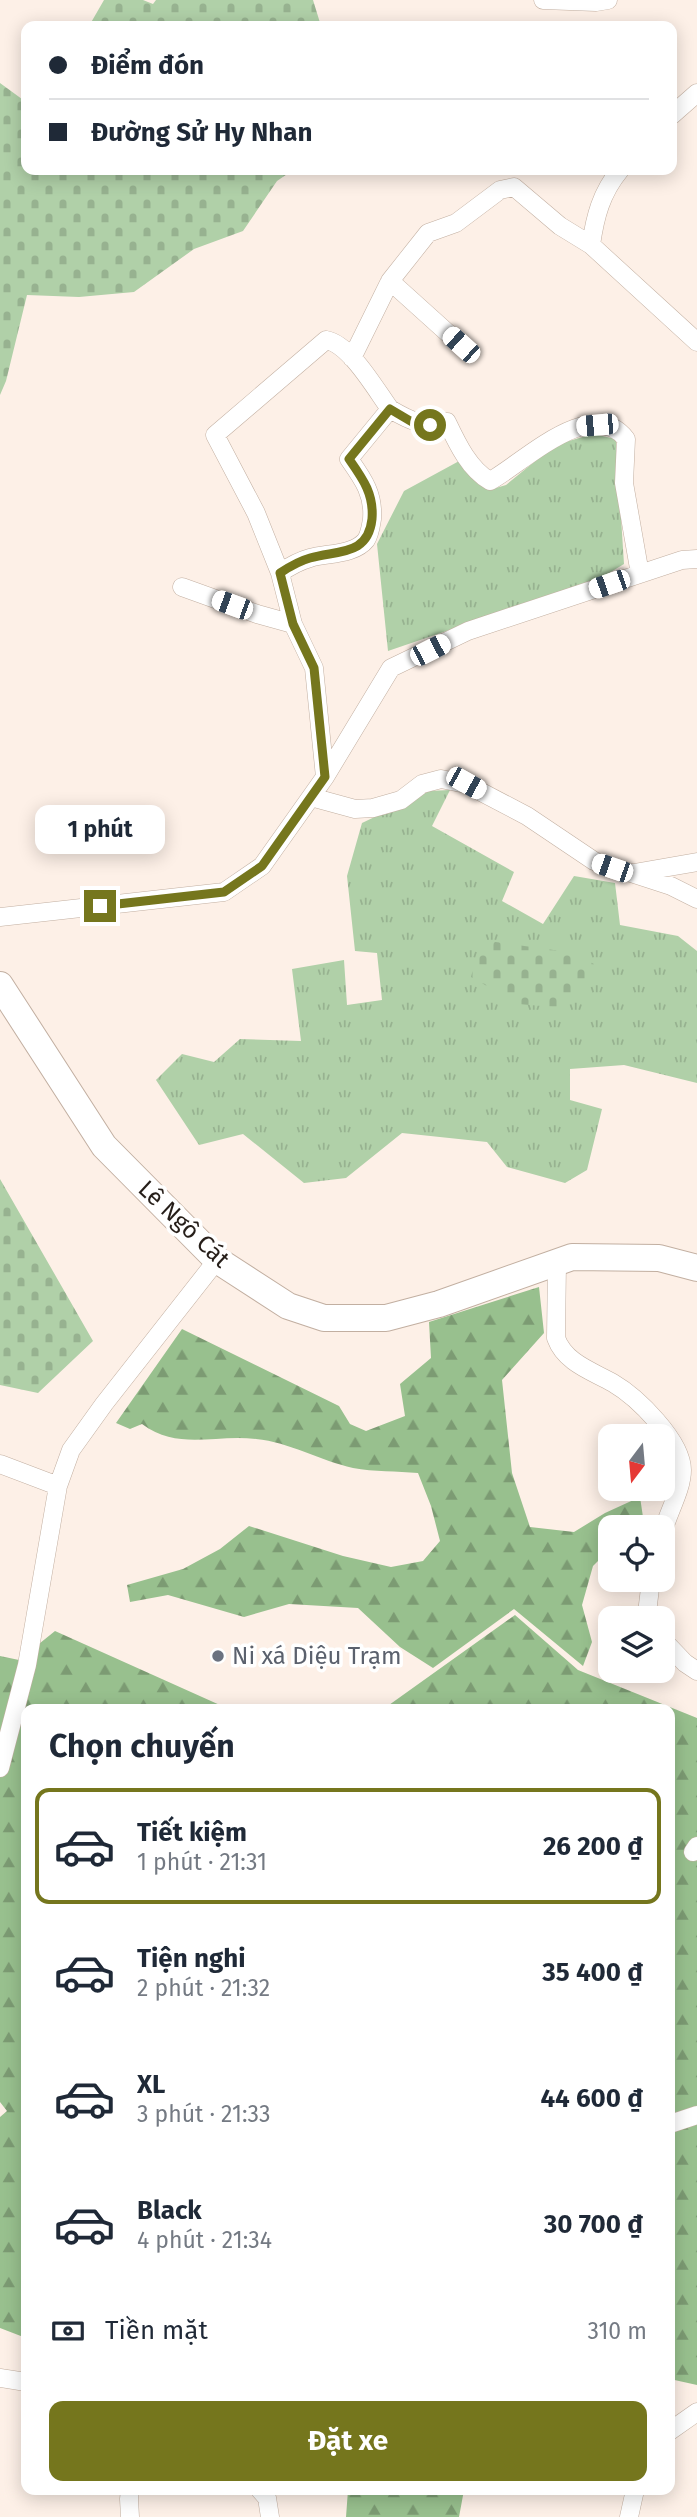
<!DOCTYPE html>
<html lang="vi">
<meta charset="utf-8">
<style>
:root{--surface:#fff;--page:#f6f6f7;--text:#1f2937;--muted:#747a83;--line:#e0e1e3;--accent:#75761d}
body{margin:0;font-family:"Fira Sans",sans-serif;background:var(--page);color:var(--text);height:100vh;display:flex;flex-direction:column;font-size:26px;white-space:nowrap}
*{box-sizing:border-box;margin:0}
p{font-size:23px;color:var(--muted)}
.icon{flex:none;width:38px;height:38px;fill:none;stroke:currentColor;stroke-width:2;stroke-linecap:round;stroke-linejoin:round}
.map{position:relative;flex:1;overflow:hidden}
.sheet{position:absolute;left:21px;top:1704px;width:654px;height:791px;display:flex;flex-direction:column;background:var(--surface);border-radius:14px;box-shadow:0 4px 18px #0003}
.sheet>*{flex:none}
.top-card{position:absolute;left:21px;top:21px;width:656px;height:154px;border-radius:14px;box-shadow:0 4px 18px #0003;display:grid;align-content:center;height:154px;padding:0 28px;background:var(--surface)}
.needle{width:46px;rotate:196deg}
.controls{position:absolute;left:598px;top:1424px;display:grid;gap:14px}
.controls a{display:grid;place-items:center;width:77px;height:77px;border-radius:14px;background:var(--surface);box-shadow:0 4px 18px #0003;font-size:35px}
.end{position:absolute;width:32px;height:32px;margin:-16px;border:9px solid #75761d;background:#fff;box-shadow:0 0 0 4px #fff}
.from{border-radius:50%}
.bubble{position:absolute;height:49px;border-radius:14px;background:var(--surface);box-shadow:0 4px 18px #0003;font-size:23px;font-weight:700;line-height:49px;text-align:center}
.car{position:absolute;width:21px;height:42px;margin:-21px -10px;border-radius:9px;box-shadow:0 0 5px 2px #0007;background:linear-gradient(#fff 24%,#345 0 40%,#fff 0 76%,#345 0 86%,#fff 0)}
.top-card b{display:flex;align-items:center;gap:24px;height:66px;font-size:26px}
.top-card b+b{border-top:2px solid var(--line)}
.top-card i{width:18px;height:18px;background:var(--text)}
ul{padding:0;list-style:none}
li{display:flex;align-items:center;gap:21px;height:116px;margin:0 14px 10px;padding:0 14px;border:4px solid transparent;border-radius:14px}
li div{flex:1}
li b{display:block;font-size:26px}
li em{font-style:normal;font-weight:700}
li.current{border-color:var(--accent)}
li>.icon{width:63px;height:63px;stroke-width:1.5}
h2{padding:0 28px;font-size:32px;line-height:84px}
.pay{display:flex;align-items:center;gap:18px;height:77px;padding:0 28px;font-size:26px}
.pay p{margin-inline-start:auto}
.action{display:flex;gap:14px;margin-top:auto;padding:14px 28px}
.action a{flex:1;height:80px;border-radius:14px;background:var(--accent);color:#fff;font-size:28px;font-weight:700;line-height:80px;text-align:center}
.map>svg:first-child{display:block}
.grass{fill:url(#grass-tufts)}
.forest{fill:url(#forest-firs)}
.cemetery{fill:url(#cemetery-stones)}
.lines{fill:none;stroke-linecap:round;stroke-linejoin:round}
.street-casing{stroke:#c2afa1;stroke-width:19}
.secondary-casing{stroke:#c2afa1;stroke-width:28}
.street{stroke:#fff;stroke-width:18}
.secondary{stroke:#fff;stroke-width:26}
.route{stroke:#75761d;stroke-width:9}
.worship-dot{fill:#6b7280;stroke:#fff;stroke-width:2.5}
.labels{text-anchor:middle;stroke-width:7;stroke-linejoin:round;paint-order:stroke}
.street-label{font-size:24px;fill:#261e19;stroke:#fff}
.worship-label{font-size:24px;fill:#5b616d;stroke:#fff;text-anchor:start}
</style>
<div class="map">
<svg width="697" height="2517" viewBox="0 0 697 2517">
<defs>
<pattern id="grass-tufts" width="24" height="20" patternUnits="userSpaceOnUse" patternTransform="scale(1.75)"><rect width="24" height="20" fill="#b0d0a8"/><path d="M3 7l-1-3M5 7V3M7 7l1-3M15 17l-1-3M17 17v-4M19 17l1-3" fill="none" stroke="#97b290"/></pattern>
<pattern id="forest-firs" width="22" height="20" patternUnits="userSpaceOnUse" patternTransform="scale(1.75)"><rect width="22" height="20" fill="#98c08e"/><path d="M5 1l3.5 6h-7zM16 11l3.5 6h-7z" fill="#7c9b73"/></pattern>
<pattern id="cemetery-stones" width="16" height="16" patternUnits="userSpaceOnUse" patternTransform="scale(1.75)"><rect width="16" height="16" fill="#b0d0a8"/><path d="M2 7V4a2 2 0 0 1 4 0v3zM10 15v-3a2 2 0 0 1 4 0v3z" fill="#97b290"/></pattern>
</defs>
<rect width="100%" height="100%" fill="#fdf0e7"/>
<path class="grass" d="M 593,434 L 616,439 L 624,564 L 599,579 L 388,651 L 377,544 L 404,491 L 461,460 L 489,490 L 506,485 L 555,445 Z
M 450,790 L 432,826 L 514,872 L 502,901 L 543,924 L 574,876 L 615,883 L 620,925 L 678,936 L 697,951 L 697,1083 L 624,1065 L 570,1069 L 570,1100 L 602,1109 L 587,1170 L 565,1183 L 507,1167 L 487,1142 L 402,1133 L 346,1178 L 304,1183 L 243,1134 L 199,1145 L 156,1080 L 182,1054 L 214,1062 L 240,1039 L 301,1041 L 292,969 L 344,960 L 347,1005 L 382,1000 L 377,953 L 355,951 L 347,876 L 362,823 L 429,791 Z"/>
<path class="forest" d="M 539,1287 L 544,1333 L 502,1380 L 512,1473 L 530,1527 L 574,1532 L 605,1513 L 640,1497 L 643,1517 L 632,1528 L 611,1528 L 611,1548 L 593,1566 L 582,1605 L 592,1642 L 583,1666 L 514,1609 L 433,1668 L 400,1647 L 358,1608 L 289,1604 L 244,1617 L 168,1595 L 130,1602 L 127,1585 L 183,1569 L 220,1549 L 249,1526 L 343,1556 L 391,1567 L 423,1561 L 440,1541 L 431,1506 L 418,1473 C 397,1471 374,1472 353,1468 C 321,1461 289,1442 256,1439 C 214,1434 179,1451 142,1424 L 130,1429 L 116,1423 L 182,1329 L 339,1406 L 350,1424 L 366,1431 L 405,1416 L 400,1384 L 431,1358 L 429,1322 Z
M 515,1615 L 578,1670 L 697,1718 L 697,2385 L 670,2379 L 670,1710 L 382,1710 Z
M 55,1631 L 231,1710 L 26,1710 L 26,2338 L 0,2328 L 0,2117 L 7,2111 L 0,2102 L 0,1656 L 19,1660 Z
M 348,2490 L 464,2490 L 459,2517 L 346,2517 Z"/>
<path class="cemetery" d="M 104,0 L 143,0 L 153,4 L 156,0 L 313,0 L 321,26 L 89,26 Z
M 0,83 L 26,102 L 26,170 L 293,170 L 277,181 L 243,231 L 194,249 L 134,292 L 79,297 L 27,295 L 6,381 L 0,395 Z
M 481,940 L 568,952 L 594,964 L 587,990 L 564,1008 L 519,1004 L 471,977 Z
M 0,1179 L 93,1341 L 38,1393 L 0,1385 Z"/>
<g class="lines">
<g class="street-casing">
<path id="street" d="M 543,0 L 596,2 L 608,0
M 672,115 L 697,93
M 591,245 C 595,217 601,193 620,170
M 390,281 L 461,345
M 352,358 L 390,281 L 428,233 L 456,223 L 500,190 L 514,187 L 560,226 L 591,245 L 697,342
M 280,573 C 290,566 299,561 310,558 C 327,553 354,555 366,540 C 370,534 371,525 372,519 C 374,494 363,479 349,459 L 390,409 C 412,422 421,426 447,422 C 457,443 469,469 490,481 C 522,464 591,394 626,439 L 624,483 L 640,574
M 182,587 L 257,614 L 293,624
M 325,777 L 314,668 L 293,624 L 280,573 L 256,513 L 215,435 L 326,340 C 350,344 376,390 390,409
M 311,797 L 355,809 L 373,808 L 401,800 L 422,784 L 441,779 L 466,784 L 527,816 L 594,861 L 671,886 L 697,899
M 634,873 L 697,862
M 0,917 L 224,892 L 262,866 L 325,777 L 391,668 L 468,631 L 682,560 L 697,559
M 557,1262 L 556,1338 C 565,1363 592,1371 613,1383 C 637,1397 682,1441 682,1470 C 682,1490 668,1512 663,1532
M 0,1464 L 58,1486
M 650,1619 L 647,1613 L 651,1580
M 663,1640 L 685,1663 L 697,1671
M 0,1768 L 27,1665 L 58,1486 L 71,1450 L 104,1404 L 217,1260
M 693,1852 L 697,1846
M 670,2124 L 697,2115
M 0,2378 L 26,2382
M 670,2431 L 697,2412
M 260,2490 L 267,2498 L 270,2517
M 130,2517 L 129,2499 L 130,2490
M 629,2517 L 635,2490"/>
</g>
<g class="secondary-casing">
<path id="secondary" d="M 0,985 L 104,1146 L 217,1260 L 288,1306 L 324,1318 L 386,1318 L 439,1304 L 572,1257 L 659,1258 L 697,1268"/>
</g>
<use href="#street" class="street"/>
<use href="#secondary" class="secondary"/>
</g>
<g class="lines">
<path class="route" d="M 100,906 L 224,892 L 262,866 L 325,777 L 314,668 L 293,624 L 280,573 C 289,567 299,561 310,558 C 338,550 368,556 372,519 C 374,494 363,479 349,459 L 390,409 L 412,422 L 430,425"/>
</g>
<circle class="worship-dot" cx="218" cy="1656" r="7"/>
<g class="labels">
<g class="street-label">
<text transform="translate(184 1224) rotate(43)" y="8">Lê Ngô Cát</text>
</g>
<g class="worship-label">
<text x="232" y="1664">Ni xá Diệu Trạm</text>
</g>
</g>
</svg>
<div class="controls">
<a><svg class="needle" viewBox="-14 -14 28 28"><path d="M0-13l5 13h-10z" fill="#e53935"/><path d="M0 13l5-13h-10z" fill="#747a83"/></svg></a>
<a><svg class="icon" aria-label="locate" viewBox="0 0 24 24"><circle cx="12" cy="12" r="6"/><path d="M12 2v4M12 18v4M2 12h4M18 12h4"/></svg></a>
<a><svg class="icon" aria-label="layers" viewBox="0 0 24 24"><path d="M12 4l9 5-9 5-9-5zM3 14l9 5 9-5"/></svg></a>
</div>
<i class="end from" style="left:430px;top:425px"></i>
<i class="end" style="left:100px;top:906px"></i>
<div class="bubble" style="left:35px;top:805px;width:130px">1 phút</div>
<i class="car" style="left:461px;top:345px;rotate:312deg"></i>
<i class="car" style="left:597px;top:425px;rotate:265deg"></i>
<i class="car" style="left:609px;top:584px;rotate:251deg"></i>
<i class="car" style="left:232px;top:605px;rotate:290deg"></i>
<i class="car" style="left:430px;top:650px;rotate:63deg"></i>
<i class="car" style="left:466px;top:783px;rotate:119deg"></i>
<i class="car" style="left:612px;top:868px;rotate:289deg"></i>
<div class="top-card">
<b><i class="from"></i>Điểm đón</b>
<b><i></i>Đường Sử Hy Nhan</b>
</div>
<section class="sheet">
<h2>Chọn chuyến</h2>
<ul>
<li class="current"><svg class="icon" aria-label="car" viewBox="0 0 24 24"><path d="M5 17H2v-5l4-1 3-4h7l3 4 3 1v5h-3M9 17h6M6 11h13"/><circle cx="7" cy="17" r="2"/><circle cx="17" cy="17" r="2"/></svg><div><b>Tiết kiệm</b><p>1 phút · 21:31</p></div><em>26 200 ₫</em></li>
<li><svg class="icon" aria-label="car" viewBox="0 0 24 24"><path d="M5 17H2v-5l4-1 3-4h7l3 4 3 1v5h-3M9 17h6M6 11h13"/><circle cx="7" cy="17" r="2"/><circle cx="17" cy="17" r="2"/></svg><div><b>Tiện nghi</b><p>2 phút · 21:32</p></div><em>35 400 ₫</em></li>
<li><svg class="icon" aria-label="car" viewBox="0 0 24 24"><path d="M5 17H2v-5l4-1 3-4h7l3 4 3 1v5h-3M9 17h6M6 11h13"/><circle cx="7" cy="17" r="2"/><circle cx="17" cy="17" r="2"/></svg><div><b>XL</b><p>3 phút · 21:33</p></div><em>44 600 ₫</em></li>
<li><svg class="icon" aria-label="car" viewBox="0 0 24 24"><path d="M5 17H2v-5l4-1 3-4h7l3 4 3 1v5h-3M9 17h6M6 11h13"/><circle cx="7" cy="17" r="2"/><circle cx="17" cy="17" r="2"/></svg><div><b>Black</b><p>4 phút · 21:34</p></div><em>30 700 ₫</em></li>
</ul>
<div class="pay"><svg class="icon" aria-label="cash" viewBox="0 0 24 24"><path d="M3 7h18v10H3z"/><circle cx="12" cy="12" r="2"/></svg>Tiền mặt<p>310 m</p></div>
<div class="action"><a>Đặt xe</a></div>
</section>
</div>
